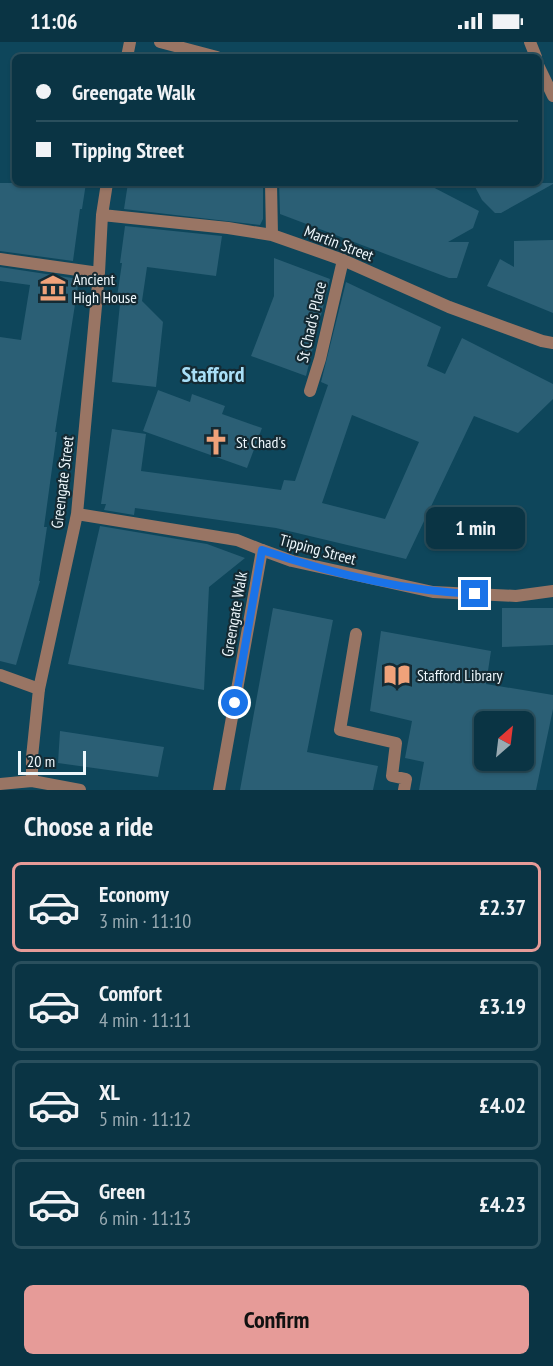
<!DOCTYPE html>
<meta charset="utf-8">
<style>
:root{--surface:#0a3444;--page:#133c4b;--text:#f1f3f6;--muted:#99aab2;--line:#2a4f5d;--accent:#e69b98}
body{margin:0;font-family:"PT Sans Narrow",sans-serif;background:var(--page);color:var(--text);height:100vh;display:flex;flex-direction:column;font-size:22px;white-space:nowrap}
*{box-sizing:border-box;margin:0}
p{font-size:20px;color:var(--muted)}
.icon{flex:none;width:33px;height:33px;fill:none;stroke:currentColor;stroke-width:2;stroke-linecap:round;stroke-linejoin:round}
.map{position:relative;height:748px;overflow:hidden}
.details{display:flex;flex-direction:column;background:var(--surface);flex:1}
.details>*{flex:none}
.banner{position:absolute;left:12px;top:12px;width:530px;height:132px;border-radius:9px;box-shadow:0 2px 4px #0004,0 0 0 2px var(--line);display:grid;align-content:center;height:132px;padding:0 24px;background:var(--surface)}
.needle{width:39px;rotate:28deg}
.fabs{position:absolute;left:474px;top:669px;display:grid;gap:12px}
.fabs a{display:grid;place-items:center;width:60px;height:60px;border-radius:9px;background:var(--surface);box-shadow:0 2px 4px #0004,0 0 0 2px var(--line);font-size:30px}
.scale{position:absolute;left:18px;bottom:15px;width:68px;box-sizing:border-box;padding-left:6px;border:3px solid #edf7fc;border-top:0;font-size:16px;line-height:21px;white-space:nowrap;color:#edf7fc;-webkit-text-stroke:4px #142a33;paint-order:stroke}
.end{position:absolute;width:27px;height:27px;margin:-14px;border:8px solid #1a73e8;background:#fff;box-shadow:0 0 0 3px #fff}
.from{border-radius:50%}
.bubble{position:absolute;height:42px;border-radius:9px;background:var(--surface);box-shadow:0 2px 4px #0004,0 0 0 2px var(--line);font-size:20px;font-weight:600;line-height:42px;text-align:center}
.banner b{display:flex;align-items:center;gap:21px;height:57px;font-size:22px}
.banner b+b{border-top:2px solid var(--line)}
.banner i{width:15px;height:15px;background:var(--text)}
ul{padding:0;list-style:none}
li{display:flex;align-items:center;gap:18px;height:90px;margin:0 12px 9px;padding:0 12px;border:3px solid var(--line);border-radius:9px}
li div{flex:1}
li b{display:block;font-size:22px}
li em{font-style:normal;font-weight:600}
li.active{border-color:var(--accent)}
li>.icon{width:54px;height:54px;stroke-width:1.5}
h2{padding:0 24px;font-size:27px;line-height:72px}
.button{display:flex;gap:12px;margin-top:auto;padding:12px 24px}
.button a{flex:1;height:69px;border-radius:9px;background:var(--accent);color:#111;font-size:24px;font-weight:600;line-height:69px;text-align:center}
.status{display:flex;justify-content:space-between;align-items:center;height:42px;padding:0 30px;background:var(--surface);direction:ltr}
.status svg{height:16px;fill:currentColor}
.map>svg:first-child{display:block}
.building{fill:#2b5f75;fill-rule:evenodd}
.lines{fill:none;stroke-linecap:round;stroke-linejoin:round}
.pedestrian{stroke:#997564;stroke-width:12}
.minor{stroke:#997564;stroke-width:12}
.tertiary{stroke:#997564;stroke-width:12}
.route{stroke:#1a73e8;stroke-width:8}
.labels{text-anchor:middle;stroke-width:4.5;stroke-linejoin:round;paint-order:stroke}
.street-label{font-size:16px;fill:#edf7fc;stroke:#142a33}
.poi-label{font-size:16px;fill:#edf7fc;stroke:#142a33;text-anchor:start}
.district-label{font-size:22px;font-weight:bold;fill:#a9dff7;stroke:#142a33}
</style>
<div class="status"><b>11:06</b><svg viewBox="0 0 49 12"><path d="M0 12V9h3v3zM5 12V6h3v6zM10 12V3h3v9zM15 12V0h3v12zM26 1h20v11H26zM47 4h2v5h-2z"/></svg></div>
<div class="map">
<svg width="553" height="748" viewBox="0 0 553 748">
<rect width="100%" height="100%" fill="#0e465b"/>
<path class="building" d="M 0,141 L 86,141 L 82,167 L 80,167 L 73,219 L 0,209 Z
M 128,141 L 263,141 L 263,177 L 260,183 L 124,167 Z
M 279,141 L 425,141 L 479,169 L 473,186 L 448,200 L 469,200 L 457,236 L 449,236 L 280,172 Z
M 473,141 L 553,141 L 553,142 L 501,171 L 495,171 L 482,158 Z
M 125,184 L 222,194 L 216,234 L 147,225 L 142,259 L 163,280 L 156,345 L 112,340 L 120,262 L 116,262 L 122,221 L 120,221 Z
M 553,198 L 553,271 L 487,244 L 500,217 L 514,225 L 514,199 Z
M 274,216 L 330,237 L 306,334 L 251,314 L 274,254 Z
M 0,225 L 79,237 L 55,390 L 57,390 L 44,485 L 47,485 L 39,539 L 40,539 L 16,623 L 0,619 L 0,295 L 21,298 L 30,243 L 0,239 Z
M 346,240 L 441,285 L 427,324 L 445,332 L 462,296 L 553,342 L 553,357 L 518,391 L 474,374 L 406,517 L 276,486 L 135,466 L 134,473 L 104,468 L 106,462 L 101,462 L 112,387 L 146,392 L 141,429 L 281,448 L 284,438 L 295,439 L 328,343 L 321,340 ZM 352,373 L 419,400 L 385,477 L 322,461 Z
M 158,348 L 190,360 L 192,352 L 225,364 L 222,372 L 262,386 L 247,426 L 143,389 Z
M 100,484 L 207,502 L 245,516 L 209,545 L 204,648 L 68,622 Z
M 273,566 L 333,578 L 307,710 L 378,724 L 373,748 L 240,748 Z
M 502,566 L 553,566 L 553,603 L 502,605 Z
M 381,589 L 491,609 L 486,642 L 553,653 L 553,667 L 536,748 L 419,748 L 424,720 L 405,716 L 412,679 L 370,669 ZM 484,680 L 524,680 L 524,718 L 484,718 Z
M 60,689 L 164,705 L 158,735 L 58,721 Z"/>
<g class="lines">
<path class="pedestrian" d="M 160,0 L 217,15
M 127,15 L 130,0
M 271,141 L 272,193
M 102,173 L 228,186 L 272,193 L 343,218 L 449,265 L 542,299 L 553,301
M 0,217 L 99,231
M 310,349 L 320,317 L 343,218
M 77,472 L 237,498 L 262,508
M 356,592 L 340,688 L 396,701 L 392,734 L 406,737 L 404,748
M 39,647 L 77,472 L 99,231 L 102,173 L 107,141"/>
<path class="minor" d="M 530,0 L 536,15
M 538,23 L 553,54
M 0,633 L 39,647 L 32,715 L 32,739
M 219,748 L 262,508 L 292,519 L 433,550 L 516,554 L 553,549"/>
<path class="tertiary" d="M 0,742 L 32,739 L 80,748"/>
</g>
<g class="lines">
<path class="route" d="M 235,661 L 262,508 C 330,531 403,549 475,552"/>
</g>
<defs>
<g id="museum-bare" transform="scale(2.07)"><path d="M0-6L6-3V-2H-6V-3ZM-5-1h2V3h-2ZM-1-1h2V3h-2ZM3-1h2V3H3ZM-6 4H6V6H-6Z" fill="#f0a27a" stroke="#142a33" stroke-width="2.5" paint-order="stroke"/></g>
<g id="church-bare" transform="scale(2.07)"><path d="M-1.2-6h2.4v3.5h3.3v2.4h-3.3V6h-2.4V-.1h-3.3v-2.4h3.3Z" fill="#f0a27a" stroke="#142a33" stroke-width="2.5" paint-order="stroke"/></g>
<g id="library-bare" transform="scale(2.07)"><path d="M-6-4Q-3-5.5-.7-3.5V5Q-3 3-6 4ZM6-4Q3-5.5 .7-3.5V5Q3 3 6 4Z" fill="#f0a27a" stroke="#142a33" stroke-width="2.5" paint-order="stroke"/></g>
</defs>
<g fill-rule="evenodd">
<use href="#museum-bare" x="53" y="246"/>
<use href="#church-bare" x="216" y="400"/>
<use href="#library-bare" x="397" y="633"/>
</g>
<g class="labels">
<g class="street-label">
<text transform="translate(339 201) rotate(21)" y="6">Martin Street</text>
<text transform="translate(311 280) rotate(-77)" y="6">St Chad's Place</text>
<text transform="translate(62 440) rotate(-83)" y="6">Greengate Street</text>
<text transform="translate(318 507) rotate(15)" y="6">Tipping Street</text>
<text transform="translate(234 572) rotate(-80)" y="6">Greengate Walk</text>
</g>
<g class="poi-label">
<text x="73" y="243">Ancient<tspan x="73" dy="18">High House</tspan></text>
<text x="236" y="406">St Chad's</text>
<text x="417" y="639">Stafford Library</text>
</g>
<g class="district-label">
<text x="213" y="340">Stafford</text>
</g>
</g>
</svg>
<div class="fabs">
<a><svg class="needle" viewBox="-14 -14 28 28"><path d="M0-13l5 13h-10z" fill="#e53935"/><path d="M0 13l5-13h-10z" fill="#99aab2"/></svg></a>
</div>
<div class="scale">20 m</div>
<i class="end from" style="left:235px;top:661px"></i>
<i class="end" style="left:475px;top:552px"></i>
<div class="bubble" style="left:426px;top:465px;width:99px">1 min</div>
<div class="banner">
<b><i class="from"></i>Greengate Walk</b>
<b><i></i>Tipping Street</b>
</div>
</div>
<section class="details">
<h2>Choose a ride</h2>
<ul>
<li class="active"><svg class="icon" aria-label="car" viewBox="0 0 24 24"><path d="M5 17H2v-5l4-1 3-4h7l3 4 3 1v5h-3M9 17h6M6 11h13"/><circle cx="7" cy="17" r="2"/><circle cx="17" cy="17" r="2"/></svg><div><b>Economy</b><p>3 min · 11:10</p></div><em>£2.37</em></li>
<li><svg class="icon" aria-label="car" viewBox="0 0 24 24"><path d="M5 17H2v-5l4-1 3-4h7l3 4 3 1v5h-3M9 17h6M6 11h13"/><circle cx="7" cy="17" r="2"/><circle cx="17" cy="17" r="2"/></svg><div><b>Comfort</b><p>4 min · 11:11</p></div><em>£3.19</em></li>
<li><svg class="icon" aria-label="car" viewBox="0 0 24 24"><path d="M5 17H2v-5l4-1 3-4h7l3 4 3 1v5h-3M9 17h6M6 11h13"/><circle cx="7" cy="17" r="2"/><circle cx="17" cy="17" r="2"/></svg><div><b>XL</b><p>5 min · 11:12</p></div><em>£4.02</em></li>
<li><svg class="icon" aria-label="car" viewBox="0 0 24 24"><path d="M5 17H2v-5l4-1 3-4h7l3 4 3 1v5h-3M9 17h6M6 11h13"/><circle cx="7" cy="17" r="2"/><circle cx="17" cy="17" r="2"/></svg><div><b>Green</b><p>6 min · 11:13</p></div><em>£4.23</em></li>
</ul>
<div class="button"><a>Confirm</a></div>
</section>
